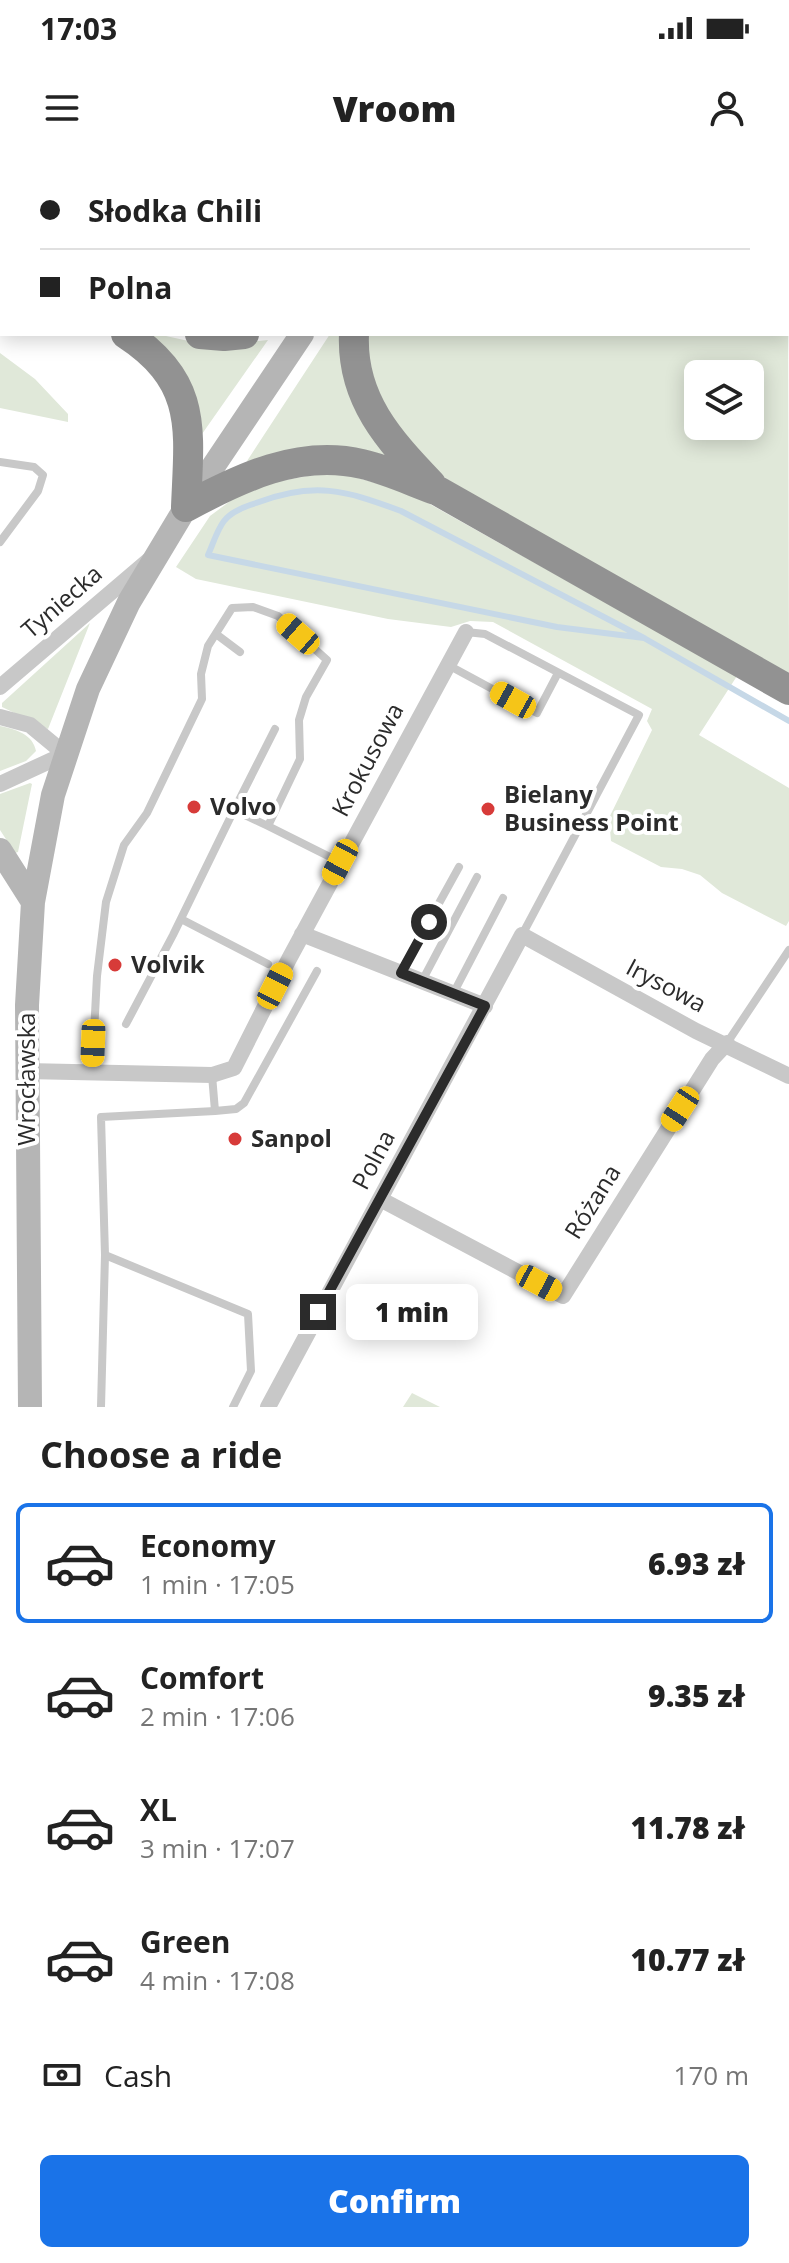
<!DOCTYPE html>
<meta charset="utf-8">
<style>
:root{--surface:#fff;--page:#f2f2f2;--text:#222;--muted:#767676;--line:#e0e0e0;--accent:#1a73e8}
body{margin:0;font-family:"Open Sans",sans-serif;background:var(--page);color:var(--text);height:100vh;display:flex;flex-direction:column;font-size:30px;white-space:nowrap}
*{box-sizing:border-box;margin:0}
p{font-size:26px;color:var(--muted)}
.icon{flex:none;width:44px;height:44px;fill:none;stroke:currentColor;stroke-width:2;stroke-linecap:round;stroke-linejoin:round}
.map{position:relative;height:1247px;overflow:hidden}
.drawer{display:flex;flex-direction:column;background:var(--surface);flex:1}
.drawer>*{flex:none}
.hud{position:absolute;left:0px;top:0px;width:790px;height:176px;box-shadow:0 4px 20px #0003;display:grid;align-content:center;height:176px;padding:0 40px;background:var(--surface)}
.buttons{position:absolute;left:684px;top:200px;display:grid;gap:16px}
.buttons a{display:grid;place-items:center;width:80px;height:80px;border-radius:12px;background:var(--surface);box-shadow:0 4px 20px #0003;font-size:40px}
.end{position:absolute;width:36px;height:36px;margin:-18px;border:10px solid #2b2b2b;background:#fff;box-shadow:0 0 0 4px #fff}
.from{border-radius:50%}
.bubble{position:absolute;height:56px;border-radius:12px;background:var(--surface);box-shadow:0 4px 20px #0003;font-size:26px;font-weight:800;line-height:56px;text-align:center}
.car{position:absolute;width:24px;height:48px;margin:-24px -12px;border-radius:10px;box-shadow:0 0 6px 2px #0007;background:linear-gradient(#f5c518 24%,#345 0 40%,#f5c518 0 76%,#345 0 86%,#f5c518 0)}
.hud b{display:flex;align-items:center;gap:28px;height:76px;font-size:30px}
.hud b+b{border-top:2px solid var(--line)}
.hud i{width:20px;height:20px;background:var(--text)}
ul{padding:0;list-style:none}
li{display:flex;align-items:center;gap:24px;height:120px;margin:0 16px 12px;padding:0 24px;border:4px solid transparent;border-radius:12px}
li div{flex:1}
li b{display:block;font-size:30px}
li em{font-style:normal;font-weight:800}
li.active{border-color:var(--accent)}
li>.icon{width:72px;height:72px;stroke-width:1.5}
h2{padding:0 40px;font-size:36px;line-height:96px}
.pay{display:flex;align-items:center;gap:20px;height:88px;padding:0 40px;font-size:30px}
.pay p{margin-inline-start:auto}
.button{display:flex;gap:16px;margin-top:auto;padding:16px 40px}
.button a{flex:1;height:92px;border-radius:12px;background:var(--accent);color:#fff;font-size:32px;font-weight:800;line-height:92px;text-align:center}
.status{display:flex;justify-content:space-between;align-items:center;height:56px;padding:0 40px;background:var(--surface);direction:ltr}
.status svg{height:22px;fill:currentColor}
header{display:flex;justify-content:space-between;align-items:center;height:104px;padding:0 40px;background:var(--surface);font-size:36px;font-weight:800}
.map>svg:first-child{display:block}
.green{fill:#e0e8d9;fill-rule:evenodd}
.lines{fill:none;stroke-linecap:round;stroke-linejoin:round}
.stream{stroke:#c6d8e7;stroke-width:6}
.lane{stroke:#c8c8c8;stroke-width:8}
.street{stroke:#c8c8c8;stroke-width:16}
.secondary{stroke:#b5b5b5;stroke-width:24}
.primary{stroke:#a3a3a3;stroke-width:26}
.highway{stroke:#929292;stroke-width:30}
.route{stroke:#2b2b2b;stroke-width:10}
.poi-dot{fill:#d73b39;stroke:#fff;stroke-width:3}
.labels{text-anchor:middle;stroke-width:8;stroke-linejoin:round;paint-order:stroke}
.street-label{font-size:24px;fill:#2b2b2b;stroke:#fff}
.poi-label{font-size:24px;font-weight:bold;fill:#2b2b2b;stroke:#fff;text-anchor:start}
</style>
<div class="status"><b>17:03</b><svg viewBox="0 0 49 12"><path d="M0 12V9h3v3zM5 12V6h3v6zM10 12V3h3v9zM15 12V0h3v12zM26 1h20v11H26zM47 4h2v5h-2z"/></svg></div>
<header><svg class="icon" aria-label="menu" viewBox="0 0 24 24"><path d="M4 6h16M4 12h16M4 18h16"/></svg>Vroom<svg class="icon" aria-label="person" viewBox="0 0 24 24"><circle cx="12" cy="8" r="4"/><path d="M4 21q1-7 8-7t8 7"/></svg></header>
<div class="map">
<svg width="789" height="1247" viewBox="0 0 789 1247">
<rect width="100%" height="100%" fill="#fff"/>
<path class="green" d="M 0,0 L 366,0 L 369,2 L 2,2 L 2,71 Z
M 788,119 L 789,514 L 463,330 L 433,310 L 378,243 L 364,174 L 788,174 ZM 698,214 L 750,214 L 750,266 L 698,266 Z
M 145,174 L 157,174 L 211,186 L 268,180 L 202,274 Z
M 330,174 L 344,174 L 393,301 L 247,301 Z
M 0,193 L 35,219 L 68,254 L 68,262 L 0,248 Z
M 334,311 L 410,333 L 737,516 L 699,575 L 789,628 L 789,761 L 786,766 L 722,733 L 700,715 L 682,709 L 661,707 L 611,681 L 609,658 L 652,570 L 647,561 L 652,549 L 493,462 L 470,461 L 451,467 L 388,459 L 196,419 L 176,407 L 210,356 L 249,327 Z
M 90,463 L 48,569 L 2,547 L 2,543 Z
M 0,566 C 15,569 33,574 36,591 L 26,601 L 0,611 Z
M 30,623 L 32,624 L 18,692 L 15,693 L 0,670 L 0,634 Z
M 412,1233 L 440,1247 L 403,1247 Z"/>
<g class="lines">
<path class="stream" d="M 644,478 L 557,467 L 208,395 C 213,384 217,370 224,361 C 231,352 246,346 256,343 C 314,321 345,330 401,351 L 644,478 L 789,561"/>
<path class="lane" d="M 0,302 L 34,307 L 43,315 L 38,331 L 0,382
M 466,472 L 485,474 L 639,555 L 522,775
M 216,474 L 240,492
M 448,505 L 537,553 L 558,513
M 234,650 L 275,569
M 268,666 L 340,702
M 181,759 L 268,804
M 401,812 L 459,707
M 422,821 L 477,717
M 454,832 L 503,738
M 727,883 L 789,790
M 92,911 L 97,816 L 106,742 L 124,685 L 147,653 L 202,539 L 201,514 L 208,486 L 232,448 L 253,447 L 278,456 L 327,500 L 306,537 L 299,560 L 300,599 L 268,666 L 234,650 L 173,775 L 126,864
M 215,951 L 236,949 L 244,943 L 317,811
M 105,1095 L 101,957 L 215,951 L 212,915
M 101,1247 L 105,1095 L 248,1154 L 251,1211 L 233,1247"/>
<path class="street" d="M 0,527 L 149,400
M 0,557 L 30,565 L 65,594 L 0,624
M 302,774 L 485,846
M 26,911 L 212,915 L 234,908 L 289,799 L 466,472
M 380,1039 L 563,1136 L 712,899 L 727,883
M 268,1247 L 522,775 L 696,871 L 789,916"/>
<path class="secondary" d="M 0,690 L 33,742
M 30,1247 L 27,845 L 33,742 L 53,635 L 88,529 L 129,442 L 186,347 L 302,174"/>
<path class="primary" d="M 419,2 L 421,0"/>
<path class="highway" d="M 559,0 L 565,2
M 660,0 L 665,2
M 788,52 L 789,52
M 788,90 L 789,91
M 0,100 L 2,101
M 126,174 C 199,222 189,270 186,347
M 200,174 L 224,176 L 244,174
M 354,174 C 351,239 389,280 431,324
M 186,347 C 240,318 299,289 362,304 C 388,310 413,322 438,331 L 789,530"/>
</g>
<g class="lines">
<path class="route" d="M 318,1152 L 485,846 L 401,813 L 429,762"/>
</g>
<g class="poi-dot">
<circle cx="194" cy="647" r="8"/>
<circle cx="488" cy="649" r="8"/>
<circle cx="115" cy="805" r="8"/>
<circle cx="235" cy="979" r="8"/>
</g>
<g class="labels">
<g class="street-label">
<text transform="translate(62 442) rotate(-41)" y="8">Tyniecka</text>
<text transform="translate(368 600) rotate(-62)" y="8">Krokusowa</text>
<text transform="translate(666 826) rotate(28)" y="8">Irysowa</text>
<text transform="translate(27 919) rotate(-90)" y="8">Wrocławska</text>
<text transform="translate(374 1000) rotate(-62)" y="8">Polna</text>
<text transform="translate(593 1042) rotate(-58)" y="8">Różana</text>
</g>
<g class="poi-label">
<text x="504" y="643">Bielany<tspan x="504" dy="28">Business Point</tspan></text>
<text x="210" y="655">Volvo</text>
<text x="131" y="813">Volvik</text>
<text x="251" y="987">Sanpol</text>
</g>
</g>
</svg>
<div class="buttons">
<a><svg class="icon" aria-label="layers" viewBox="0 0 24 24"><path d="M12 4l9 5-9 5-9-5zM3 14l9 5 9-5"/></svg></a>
</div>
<i class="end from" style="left:429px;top:762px"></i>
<i class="end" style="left:318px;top:1152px"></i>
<div class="bubble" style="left:346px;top:1124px;width:132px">1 min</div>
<i class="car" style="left:298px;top:474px;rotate:311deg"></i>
<i class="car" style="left:513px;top:540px;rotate:299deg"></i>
<i class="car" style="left:340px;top:702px;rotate:208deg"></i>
<i class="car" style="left:275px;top:826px;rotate:27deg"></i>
<i class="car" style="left:93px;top:883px;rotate:182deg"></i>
<i class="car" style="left:680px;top:949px;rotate:213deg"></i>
<i class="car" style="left:539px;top:1123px;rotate:118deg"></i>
<div class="hud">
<b><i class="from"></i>Słodka Chili</b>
<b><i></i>Polna</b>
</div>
</div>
<section class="drawer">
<h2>Choose a ride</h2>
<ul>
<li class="active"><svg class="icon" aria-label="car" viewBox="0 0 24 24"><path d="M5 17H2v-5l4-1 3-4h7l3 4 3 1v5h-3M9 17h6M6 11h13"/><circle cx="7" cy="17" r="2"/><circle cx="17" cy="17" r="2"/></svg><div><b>Economy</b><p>1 min · 17:05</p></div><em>6.93 zł</em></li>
<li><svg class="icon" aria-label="car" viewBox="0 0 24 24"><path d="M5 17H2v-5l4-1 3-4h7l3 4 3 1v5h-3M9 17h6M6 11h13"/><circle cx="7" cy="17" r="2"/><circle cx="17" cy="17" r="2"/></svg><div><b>Comfort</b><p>2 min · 17:06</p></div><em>9.35 zł</em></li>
<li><svg class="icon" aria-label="car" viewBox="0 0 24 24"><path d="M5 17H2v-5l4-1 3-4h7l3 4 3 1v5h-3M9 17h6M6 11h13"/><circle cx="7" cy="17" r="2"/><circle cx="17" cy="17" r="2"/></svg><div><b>XL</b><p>3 min · 17:07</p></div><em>11.78 zł</em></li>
<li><svg class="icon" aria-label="car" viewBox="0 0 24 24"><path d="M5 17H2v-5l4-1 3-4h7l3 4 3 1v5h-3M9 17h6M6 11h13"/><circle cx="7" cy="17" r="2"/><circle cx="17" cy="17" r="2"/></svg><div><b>Green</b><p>4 min · 17:08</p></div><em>10.77 zł</em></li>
</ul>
<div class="pay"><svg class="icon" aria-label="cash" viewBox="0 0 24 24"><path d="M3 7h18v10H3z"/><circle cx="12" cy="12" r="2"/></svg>Cash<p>170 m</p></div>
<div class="button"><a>Confirm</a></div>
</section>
